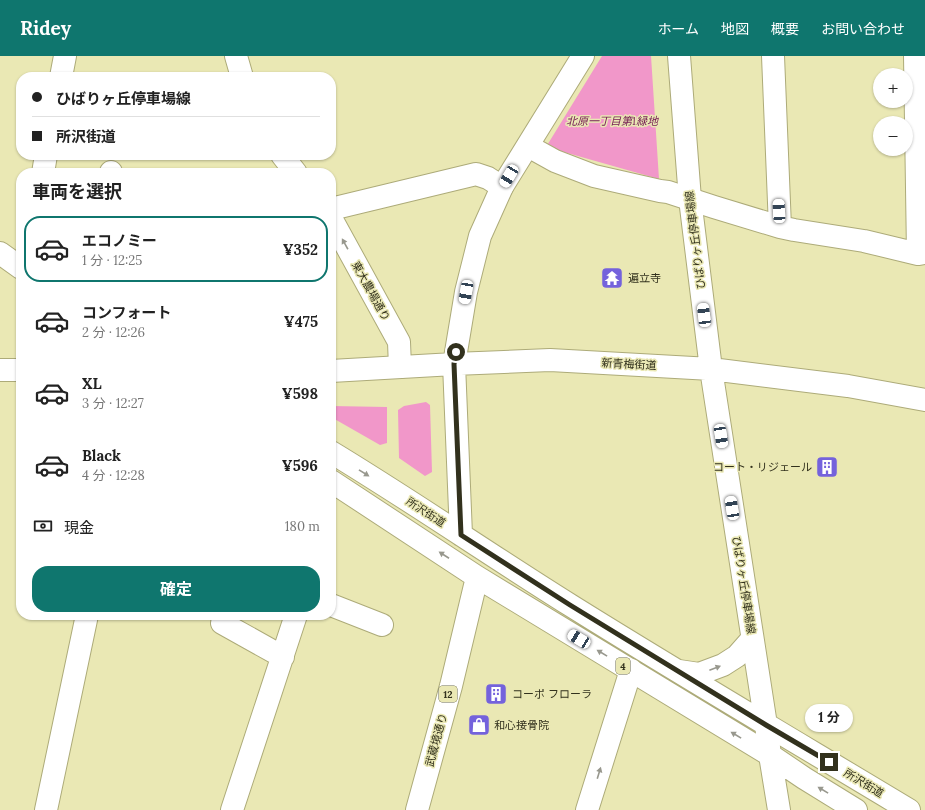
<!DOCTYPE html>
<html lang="ja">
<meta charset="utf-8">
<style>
:root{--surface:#fff;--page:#f2f2f2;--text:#222;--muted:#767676;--line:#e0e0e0;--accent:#0f766e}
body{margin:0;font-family:Lora,"Noto Sans JP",serif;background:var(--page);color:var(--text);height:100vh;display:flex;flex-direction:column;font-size:15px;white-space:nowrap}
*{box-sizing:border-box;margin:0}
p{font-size:13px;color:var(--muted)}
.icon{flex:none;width:22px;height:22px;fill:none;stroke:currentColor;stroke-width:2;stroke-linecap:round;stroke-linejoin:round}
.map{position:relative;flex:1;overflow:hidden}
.panel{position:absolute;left:16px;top:112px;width:320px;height:452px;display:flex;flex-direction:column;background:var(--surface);border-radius:16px;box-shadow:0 1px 3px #0004}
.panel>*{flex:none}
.top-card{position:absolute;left:16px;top:16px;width:320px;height:88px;border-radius:16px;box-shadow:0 1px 3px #0004;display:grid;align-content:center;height:88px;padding:0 16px;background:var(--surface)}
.tools{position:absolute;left:873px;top:12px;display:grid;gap:8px}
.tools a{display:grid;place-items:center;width:40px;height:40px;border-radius:50%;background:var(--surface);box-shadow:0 1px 3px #0004;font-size:20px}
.end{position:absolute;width:18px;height:18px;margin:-9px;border:5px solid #32311d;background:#fff;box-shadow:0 0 0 2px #fff}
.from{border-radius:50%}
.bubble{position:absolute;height:28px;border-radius:14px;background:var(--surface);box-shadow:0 1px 3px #0004;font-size:13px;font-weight:700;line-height:28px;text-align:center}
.car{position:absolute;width:12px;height:24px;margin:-12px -6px;border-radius:5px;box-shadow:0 0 3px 1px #0007;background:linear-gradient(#fff 24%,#345 0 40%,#fff 0 76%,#345 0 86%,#fff 0)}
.top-card b{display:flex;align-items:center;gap:14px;height:38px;font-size:15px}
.top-card b+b{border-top:1px solid var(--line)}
.top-card i{width:10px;height:10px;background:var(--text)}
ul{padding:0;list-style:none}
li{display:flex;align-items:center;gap:12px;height:66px;margin:0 8px 6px;padding:0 8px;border:2px solid transparent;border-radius:16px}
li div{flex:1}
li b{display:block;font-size:15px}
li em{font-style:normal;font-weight:700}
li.active{border-color:var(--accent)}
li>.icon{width:36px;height:36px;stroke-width:1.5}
h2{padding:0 16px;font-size:18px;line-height:48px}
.pay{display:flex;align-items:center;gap:10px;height:44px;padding:0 16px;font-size:15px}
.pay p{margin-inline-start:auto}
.action{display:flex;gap:8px;margin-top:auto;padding:8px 16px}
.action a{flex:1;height:46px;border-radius:16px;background:var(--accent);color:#fff;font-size:16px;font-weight:700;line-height:46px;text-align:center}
header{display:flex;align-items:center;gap:24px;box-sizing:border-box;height:56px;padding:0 20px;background:var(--accent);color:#fff}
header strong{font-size:19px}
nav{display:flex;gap:22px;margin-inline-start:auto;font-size:14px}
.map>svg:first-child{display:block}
.green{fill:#f197c9}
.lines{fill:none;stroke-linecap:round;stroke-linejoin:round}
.minor-casing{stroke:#adab79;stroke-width:24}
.major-casing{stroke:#adab79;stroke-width:24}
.minor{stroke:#fff;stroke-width:22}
.major{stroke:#fff;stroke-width:22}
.oneway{fill:#98988e}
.route{stroke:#32311d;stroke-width:5}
.labels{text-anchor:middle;stroke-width:3;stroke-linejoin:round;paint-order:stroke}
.shield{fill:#eae8b4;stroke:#69684a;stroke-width:1}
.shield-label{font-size:10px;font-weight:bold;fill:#32311d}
.park-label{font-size:11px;font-style:italic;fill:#741b54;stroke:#eae8b4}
.street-label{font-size:11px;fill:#32311d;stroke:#eae8b4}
.poi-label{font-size:11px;fill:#32311d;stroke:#eae8b4;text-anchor:start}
</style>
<header>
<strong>Ridey</strong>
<nav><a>ホーム</a><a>地図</a><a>概要</a><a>お問い合わせ</a></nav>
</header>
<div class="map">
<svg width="925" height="754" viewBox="0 0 925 754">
<rect width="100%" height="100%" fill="#eae8b4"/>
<path class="green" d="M 602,0 L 651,0 L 659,123 L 546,91 Z
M 426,346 L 430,349 L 432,416 L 425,420 L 399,402 L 398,354 L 404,350 Z
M 331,350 L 387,351 L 387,387 L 380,389 L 331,361 Z"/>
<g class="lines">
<g class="minor-casing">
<path id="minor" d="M 236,0 L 242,21
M 773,0 L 780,171
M 915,0 L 918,198
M 61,21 L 65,0
M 528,90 L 555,105 L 594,120 L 660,135 L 668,136 L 714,151 L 780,171 L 794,174 L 864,185 L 918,198 L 925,197
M 282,99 L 296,117
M 43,117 L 46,99
M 111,117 L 111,116
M 331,153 L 476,118 L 488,122 L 502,131
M 331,162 L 399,286 L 400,311
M 331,549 L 382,569
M 222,567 L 283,601
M 46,754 L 87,559
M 232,754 L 296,559
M 587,754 L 631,614"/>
</g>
<g class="major-casing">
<path id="major" d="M 679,0 L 690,143 L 711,313 L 766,669 L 770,699 L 779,754
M 0,197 L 21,212
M 0,314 L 21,314
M 331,315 L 454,308 L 550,304 L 711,313 L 848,330 L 925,344
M 331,396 C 412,445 490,499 570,549 C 682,619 796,686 909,754
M 331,425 L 477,521 L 770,699 L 804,722 L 856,754
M 461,479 L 454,308 L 466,236 L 480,180 L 502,131 L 583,0
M 679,615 L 699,618 L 723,609 L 737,600 L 752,583
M 417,754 L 451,630 L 477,521"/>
</g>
<use href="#minor" class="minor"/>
<use href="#major" class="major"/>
</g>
<defs><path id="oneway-solid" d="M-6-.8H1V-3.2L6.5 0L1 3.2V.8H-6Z"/></defs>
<g class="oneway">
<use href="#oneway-solid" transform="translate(345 188) rotate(-119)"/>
<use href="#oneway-solid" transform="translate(364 417) rotate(32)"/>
<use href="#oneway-solid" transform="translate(444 499) rotate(-147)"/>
<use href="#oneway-solid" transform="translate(602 597) rotate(-149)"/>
<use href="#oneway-solid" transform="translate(715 612) rotate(-21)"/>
<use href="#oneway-solid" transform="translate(736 679) rotate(-149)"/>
<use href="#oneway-solid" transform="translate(599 717) rotate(-73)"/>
<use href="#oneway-solid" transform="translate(823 734) rotate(-149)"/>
</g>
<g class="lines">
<path class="route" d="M 456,296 L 454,308 L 461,479 L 570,549 L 766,669 L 829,706"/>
</g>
<defs>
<g id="temple-square" transform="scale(1.15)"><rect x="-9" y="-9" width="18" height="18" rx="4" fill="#7462dc" stroke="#eae8b4"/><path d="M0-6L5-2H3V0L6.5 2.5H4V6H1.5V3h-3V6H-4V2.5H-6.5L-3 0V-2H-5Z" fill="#fff"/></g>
<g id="building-square" transform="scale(1.15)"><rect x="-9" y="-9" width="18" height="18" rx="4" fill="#7462dc" stroke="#eae8b4"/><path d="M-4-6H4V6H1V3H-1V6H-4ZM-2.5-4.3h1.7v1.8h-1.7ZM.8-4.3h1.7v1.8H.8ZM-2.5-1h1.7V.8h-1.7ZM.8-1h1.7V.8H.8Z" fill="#fff"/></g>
<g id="shop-square" transform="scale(1.15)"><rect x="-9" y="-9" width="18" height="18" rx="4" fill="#7462dc" stroke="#eae8b4"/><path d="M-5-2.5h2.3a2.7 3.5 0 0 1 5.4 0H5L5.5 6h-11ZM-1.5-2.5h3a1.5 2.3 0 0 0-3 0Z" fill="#fff"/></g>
</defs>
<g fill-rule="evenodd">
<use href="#temple-square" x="612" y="222"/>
<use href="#building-square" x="827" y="411"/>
<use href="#building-square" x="496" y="638"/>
<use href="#shop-square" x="479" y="669"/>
</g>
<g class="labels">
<g class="shield">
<rect x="616" y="602" width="14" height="16" rx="3"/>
<rect x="439" y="630" width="18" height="16" rx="3"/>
</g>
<g class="shield-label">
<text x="623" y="614">4</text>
<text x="448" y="642">12</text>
</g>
<g class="park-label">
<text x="612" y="69">北原一丁目第1緑地</text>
</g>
<g class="street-label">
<text transform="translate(695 184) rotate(-97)" y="4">ひばりヶ丘停車場線</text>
<text transform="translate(371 235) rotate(61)" y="4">東大農場通り</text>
<text transform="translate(629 308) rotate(3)" y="4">新青梅街道</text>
<text transform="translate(426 456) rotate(33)" y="4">所沢街道</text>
<text transform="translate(744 529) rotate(81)" y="4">ひばりヶ丘停車場線</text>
<text transform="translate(436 684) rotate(-75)" y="4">武蔵境通り</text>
<text transform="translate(864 727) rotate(31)" y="4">所沢街道</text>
</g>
<g class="poi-label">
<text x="628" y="226">遍立寺</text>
<text x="812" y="415" text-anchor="end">コート・リジェール</text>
<text x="512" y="642">コーポ フローラ</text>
<text x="494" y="673">和心接骨院</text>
</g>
</g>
</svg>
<div class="tools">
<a>+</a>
<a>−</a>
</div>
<i class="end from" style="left:456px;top:296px"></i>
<i class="end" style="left:829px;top:706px"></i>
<div class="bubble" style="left:805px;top:648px;width:48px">1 分</div>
<i class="car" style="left:509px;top:120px;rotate:211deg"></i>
<i class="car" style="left:779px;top:155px;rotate:357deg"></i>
<i class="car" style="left:466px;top:236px;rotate:190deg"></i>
<i class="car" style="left:704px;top:259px;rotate:353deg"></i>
<i class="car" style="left:721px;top:380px;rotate:171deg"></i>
<i class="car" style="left:732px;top:452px;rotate:351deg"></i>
<i class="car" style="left:579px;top:583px;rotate:301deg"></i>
<div class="top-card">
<b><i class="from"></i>ひばりヶ丘停車場線</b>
<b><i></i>所沢街道</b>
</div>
<section class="panel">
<h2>車両を選択</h2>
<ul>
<li class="active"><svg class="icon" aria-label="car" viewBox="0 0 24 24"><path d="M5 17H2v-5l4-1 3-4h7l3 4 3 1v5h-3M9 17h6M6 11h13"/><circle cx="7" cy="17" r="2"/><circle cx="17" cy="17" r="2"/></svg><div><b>エコノミー</b><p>1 分 · 12:25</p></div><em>¥352</em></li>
<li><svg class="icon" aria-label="car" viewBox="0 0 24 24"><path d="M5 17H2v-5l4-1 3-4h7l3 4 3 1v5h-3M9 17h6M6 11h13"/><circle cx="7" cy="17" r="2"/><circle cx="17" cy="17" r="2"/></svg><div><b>コンフォート</b><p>2 分 · 12:26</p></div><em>¥475</em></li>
<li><svg class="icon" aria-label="car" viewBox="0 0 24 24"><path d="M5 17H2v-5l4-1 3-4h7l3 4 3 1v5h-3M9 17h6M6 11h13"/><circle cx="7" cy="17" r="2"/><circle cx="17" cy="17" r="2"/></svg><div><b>XL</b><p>3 分 · 12:27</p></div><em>¥598</em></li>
<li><svg class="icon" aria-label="car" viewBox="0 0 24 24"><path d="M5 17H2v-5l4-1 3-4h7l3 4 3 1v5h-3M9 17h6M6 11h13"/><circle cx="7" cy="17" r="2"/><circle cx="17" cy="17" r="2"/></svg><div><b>Black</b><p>4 分 · 12:28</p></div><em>¥596</em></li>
</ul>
<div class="pay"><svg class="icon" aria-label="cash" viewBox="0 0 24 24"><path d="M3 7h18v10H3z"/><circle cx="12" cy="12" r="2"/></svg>現金<p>180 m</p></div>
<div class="action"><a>確定</a></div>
</section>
</div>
